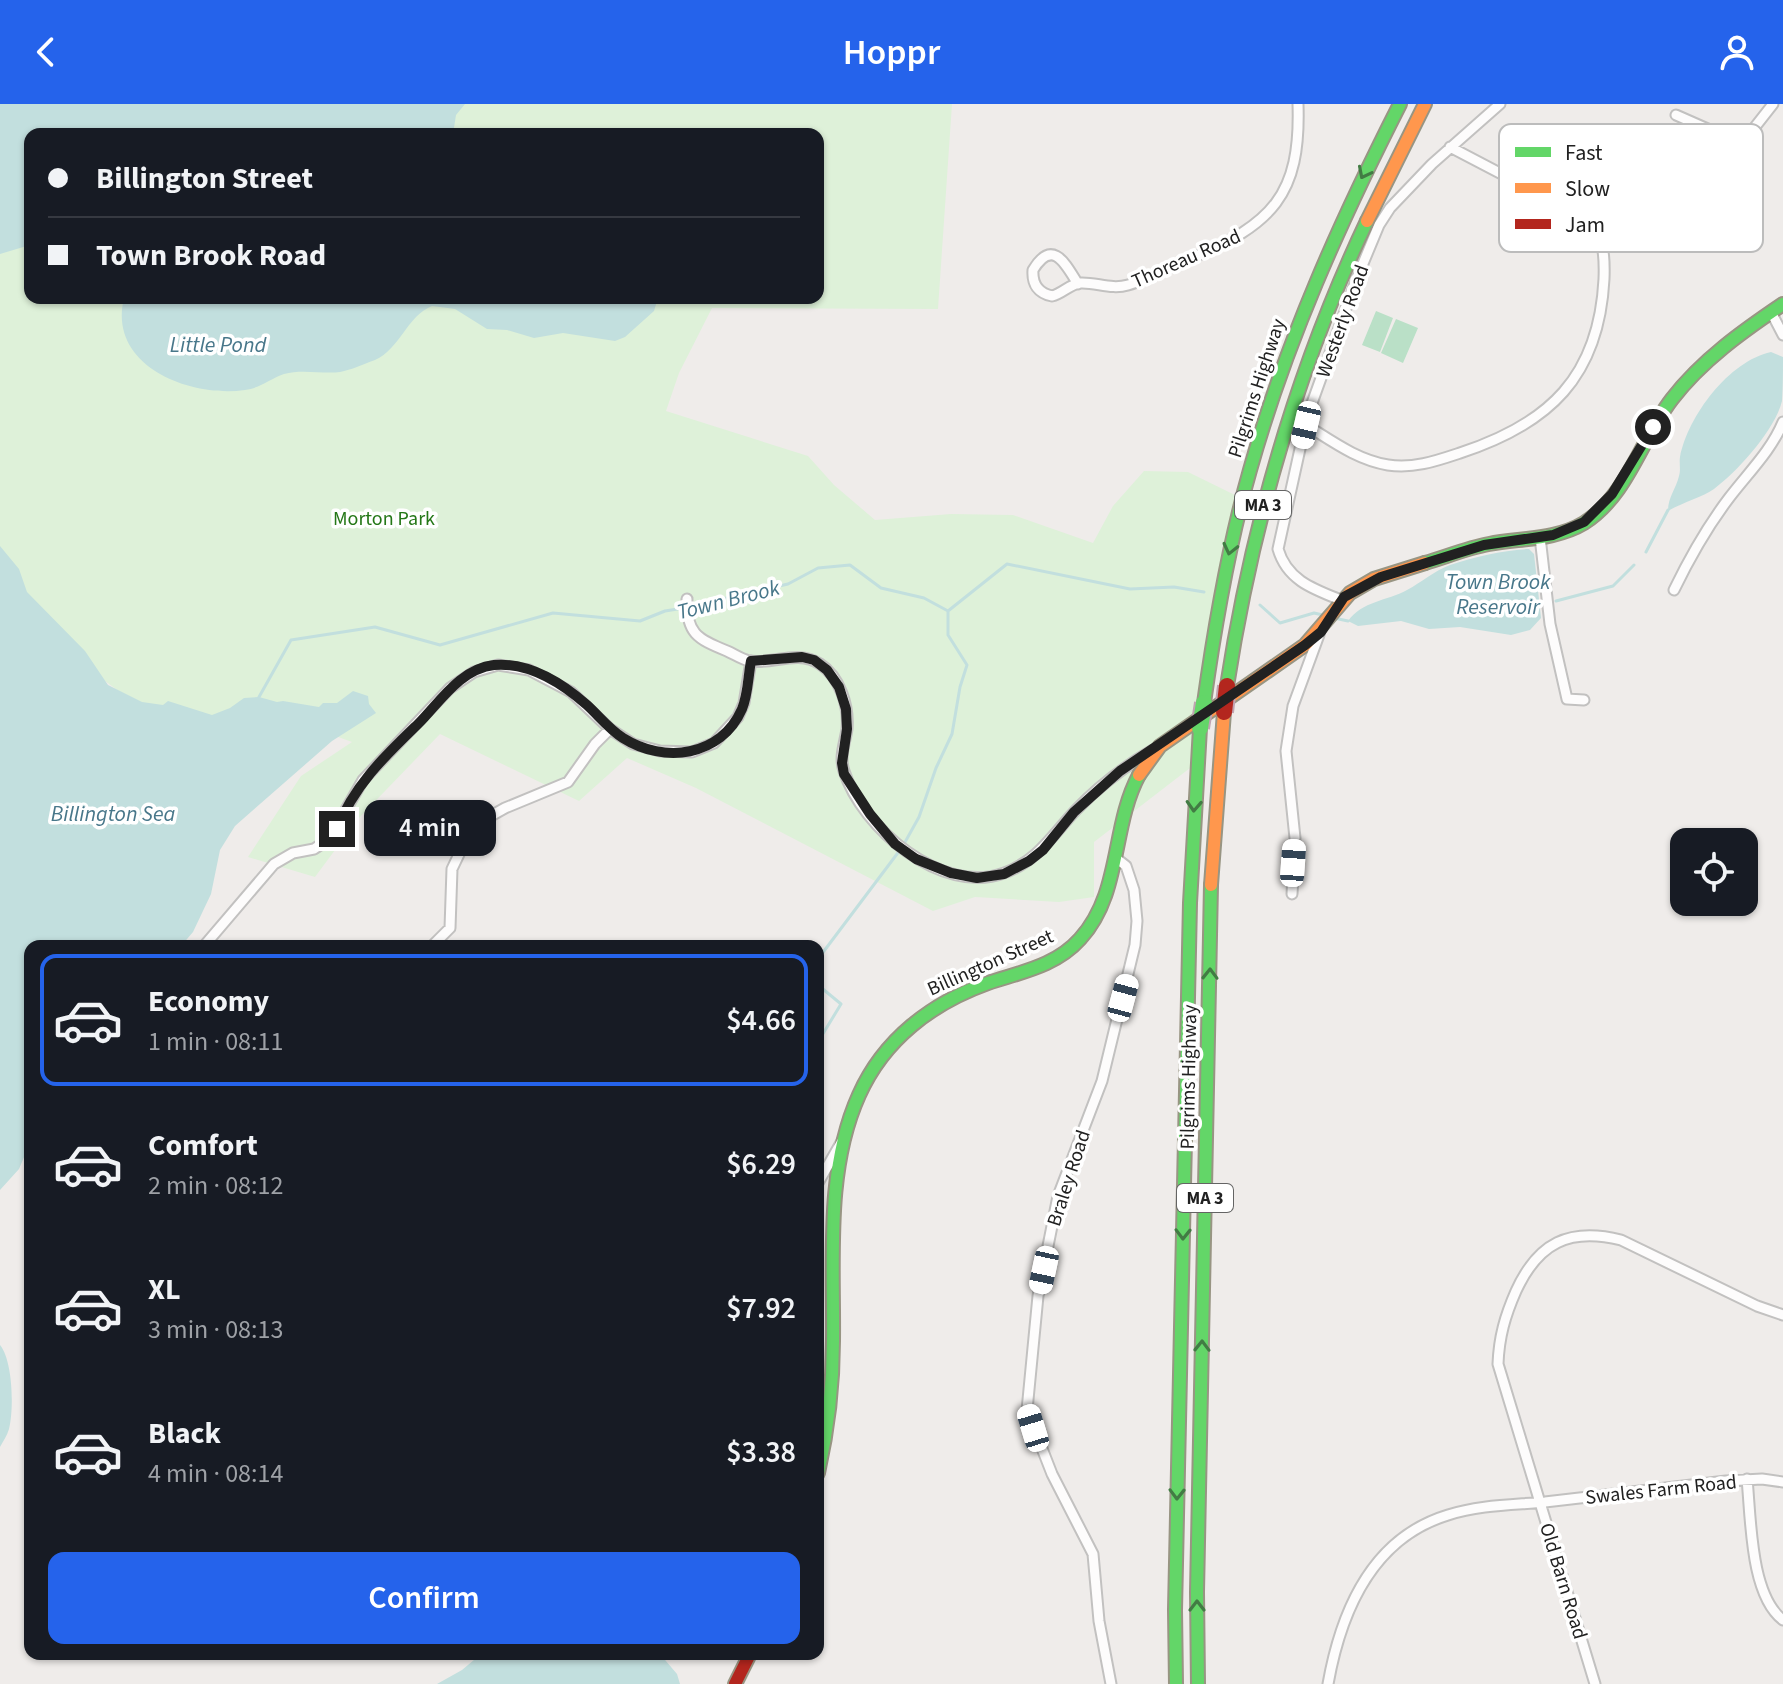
<!DOCTYPE html>
<meta charset="utf-8">
<style>
:root{--surface:#171b24;--page:#242831;--text:#f1f3f6;--muted:#9ea1a6;--line:#363941;--accent:#2563eb}
body{margin:0;font-family:"Source Sans 3",sans-serif;background:var(--page);color:var(--text);height:100vh;display:flex;flex-direction:column;font-size:30px;white-space:nowrap}
*{box-sizing:border-box;margin:0}
p{font-size:26px;color:var(--muted)}
.icon{flex:none;width:44px;height:44px;fill:none;stroke:currentColor;stroke-width:2;stroke-linecap:round;stroke-linejoin:round}
.map{position:relative;flex:1;overflow:hidden}
.sheet{position:absolute;left:24px;top:836px;width:800px;height:720px;display:flex;flex-direction:column;background:var(--surface);border-radius:16px;box-shadow:0 2px 6px #0004}
.sheet>*{flex:none}
.banner{position:absolute;left:24px;top:24px;width:800px;height:176px;border-radius:16px;box-shadow:0 2px 6px #0004;display:grid;align-content:center;height:176px;padding:0 24px;background:var(--surface)}
.fabs{position:absolute;left:1670px;top:724px;display:grid;gap:16px}
.fabs a{display:grid;place-items:center;width:88px;height:88px;border-radius:16px;background:var(--surface);box-shadow:0 2px 6px #0004;font-size:40px}
.end{position:absolute;width:36px;height:36px;margin:-18px;border:10px solid #212121;background:#fff;box-shadow:0 0 0 4px #fff}
.from{border-radius:50%}
.bubble{position:absolute;height:56px;border-radius:16px;background:var(--surface);box-shadow:0 2px 6px #0004;font-size:26px;font-weight:600;line-height:56px;text-align:center}
.car{position:absolute;width:24px;height:48px;margin:-24px -12px;border-radius:10px;box-shadow:0 0 6px 2px #0007;background:linear-gradient(#fff 24%,#345 0 40%,#fff 0 76%,#345 0 86%,#fff 0)}
.banner b{display:flex;align-items:center;gap:28px;height:76px;font-size:30px}
.banner b+b{border-top:2px solid var(--line)}
.banner i{width:20px;height:20px;background:var(--text)}
ul{padding:14px 0 0;list-style:none}
li{display:flex;align-items:center;gap:24px;height:132px;margin:0 16px 12px;padding:0 8px;border:4px solid transparent;border-radius:16px}
li div{flex:1}
li b{display:block;font-size:30px}
li em{font-style:normal;font-weight:600}
li.current{border-color:var(--accent)}
li>.icon{width:72px;height:72px;stroke-width:1.5}
.cta{display:flex;gap:16px;margin-top:auto;padding:16px 24px}
.cta a{flex:1;height:92px;border-radius:16px;background:var(--accent);color:#fff;font-size:32px;font-weight:600;line-height:92px;text-align:center}
header{display:flex;justify-content:space-between;align-items:center;height:104px;padding:0 24px;background:var(--accent);color:#fff;font-size:36px;font-weight:600}
.map>svg:first-child{display:block}
.park{fill:#def1d9;fill-rule:evenodd}
.pitch{fill:#bae0c7}
.water{fill:#c2dfde}
.lines{fill:none;stroke-linecap:round;stroke-linejoin:round}
.stream{stroke:#c2dfde;stroke-width:3}
.street-casing{stroke:#c2c1c0;stroke-width:13}
.fast-casing{stroke:#989583;stroke-width:16}
.slow-casing{stroke:#989583;stroke-width:16}
.jam-casing{stroke:#989583;stroke-width:16}
.street{stroke:#fdfcfc;stroke-width:9}
.fast{stroke:#63d668;stroke-width:12}
.slow{stroke:#ff974d;stroke-width:12}
.jam{stroke:#b3261e;stroke-width:12}
.fast-bridge-casing{stroke:#c1a4b2;stroke-width:20;stroke-linecap:butt}
.jam-bridge-casing{stroke:#c1a4b2;stroke-width:20;stroke-linecap:butt}
.fast-bridge{stroke:#63d668;stroke-width:16}
.jam-bridge{stroke:#b3261e;stroke-width:16}
.oneway{stroke:#427c44}
.route{stroke:#212121;stroke-width:10}
.labels{text-anchor:middle;stroke-width:7;stroke-linejoin:round;paint-order:stroke}
.shield{fill:#fff;stroke:#646464;stroke-width:2}
.shield-label{font-size:18px;font-weight:bold;fill:#212121}
.street-label{font-size:20px;fill:#212121;stroke:#fff}
.park-label{font-size:20px;fill:#247717;stroke:#fff}
.water-label{font-size:22px;font-style:italic;fill:#48778a;stroke:#fff}
.key{fill:#fff;stroke:#bcbcbc;stroke-width:2}
.key-label{font-size:22px;fill:#212121}
</style>
<header><svg class="icon" aria-label="back" viewBox="0 0 24 24"><path d="M15 5l-7 7 7 7"/></svg>Hoppr<svg class="icon" aria-label="person" viewBox="0 0 24 24"><circle cx="12" cy="8" r="4"/><path d="M4 21q1-7 8-7t8 7"/></svg></header>
<div class="map">
<svg width="1783" height="1580" viewBox="0 0 1783 1580">
<rect width="100%" height="100%" fill="#efecea"/>
<path class="park" d="M 0,0 L 952,0 L 938,205 L 712,204 L 679,269 L 666,307 L 808,352 L 834,381 L 875,416 L 951,410 L 1013,411 L 1093,439 L 1113,402 L 1144,367 L 1188,368 L 1239,393 L 1203,654 L 1094,738 L 1094,793 L 1059,798 L 975,793 L 933,807 L 696,684 L 627,654 L 579,697 L 440,630 L 358,715 L 315,773 L 248,753 L 301,672 L 352,638 L 308,622 L 261,619 L 136,600 L 97,571 L 0,475 ZM 30,30 L 818,30 L 818,194 L 30,194 Z"/>
<path class="pitch" d="M 1376,207 L 1393,214 L 1380,248 L 1362,241 Z
M 1396,215 L 1418,224 L 1403,259 L 1381,249 Z"/>
<path class="water" d="M 0,0 L 465,0 L 456,11 L 453,30 L 30,30 L 30,141 L 0,150 Z
M 124,194 L 658,194 L 654,207 L 625,233 L 615,237 L 563,229 L 534,234 L 507,226 L 487,225 L 455,205 L 432,202 C 407,212 400,245 375,256 C 364,260 351,266 340,268 C 323,270 301,265 284,270 C 270,275 260,284 245,286 C 190,294 107,262 124,194 Z
M 1771,248 L 1783,253 C 1783,266 1783,283 1782,297 C 1775,326 1738,367 1714,385 C 1703,393 1681,399 1668,407 C 1668,393 1676,385 1679,372 C 1681,366 1679,359 1680,353 C 1688,312 1729,257 1771,248 Z
M 0,442 L 19,465 L 27,488 L 85,547 L 108,581 L 142,598 L 163,601 L 168,597 L 212,611 L 230,604 L 244,594 L 259,593 L 277,598 L 283,597 L 319,603 L 323,599 L 337,599 L 353,587 L 368,592 L 369,600 L 376,609 L 332,637 L 235,722 L 220,746 L 211,790 L 193,828 L 181,842 L 30,842 L 30,1039 L 19,1065 L 0,1086 Z
M 1529,445 L 1534,450 L 1541,514 L 1530,526 L 1511,531 L 1460,523 L 1429,525 L 1401,517 L 1358,522 L 1348,517 C 1362,497 1387,497 1407,486 C 1422,478 1434,467 1450,461 C 1474,453 1504,446 1529,445 Z
M 0,1241 C 13,1257 14,1305 9,1325 C 7,1332 3,1337 0,1343 Z
M 481,1550 L 660,1550 L 677,1570 L 680,1580 L 437,1580 L 462,1566 Z"/>
<g class="lines">
<path class="stream" d="M 1646,448 L 1668,406
M 1556,497 L 1613,482 L 1634,461
M 1260,501 L 1280,519 L 1314,509 L 1323,511
M 691,502 L 788,480 L 818,464 L 850,461 L 881,484 L 924,494 L 948,507 L 1007,460 L 1130,485 L 1174,483 L 1204,488
M 1334,514 L 1348,517
M 259,593 L 291,536 L 375,523 L 440,541 L 553,509 L 640,517 L 665,507 L 684,504
M 904,740 L 919,713 L 936,664 L 952,630 L 960,583 L 967,561 L 948,531 L 948,507
M 818,855 L 900,746
M 818,881 L 841,900 L 818,938"/>
<g class="street-casing">
<path id="street" d="M 1676,11 L 1735,37 L 1751,28 L 1773,0
M 1078,180 C 1066,161 1053,133 1033,166 C 1032,180 1038,189 1052,192 C 1062,190 1070,180 1080,179 C 1096,178 1111,186 1128,181 C 1149,175 1170,163 1190,155 C 1272,120 1301,92 1298,0
M 1771,208 L 1783,231
M 1306,321 C 1332,337 1357,356 1388,361 C 1413,365 1436,357 1460,349 C 1549,320 1599,273 1604,175 C 1605,148 1604,128 1580,111 L 1450,43
M 1540,433 L 1550,520 L 1567,595 L 1584,596
M 1674,486 C 1690,453 1707,423 1729,394 C 1748,369 1771,347 1783,318
M 687,495 C 686,529 697,535 727,547 C 734,550 741,555 749,557 C 773,561 797,545 820,560 C 840,573 849,602 847,625 C 845,639 839,653 844,667 C 862,724 942,792 1004,769 C 1038,757 1053,730 1076,706 C 1099,682 1125,662 1153,646
M 1341,496 C 1313,485 1287,476 1278,445 L 1307,313 L 1357,174 L 1379,121 L 1390,104 L 1432,60 L 1500,0
M 1292,790 L 1295,734 L 1286,647 L 1293,602 L 1319,531
M 204,842 L 274,760 L 293,749 L 314,745 L 329,735 L 363,676 L 450,584 L 474,568 L 498,561 L 529,566 L 571,588 L 610,625 L 633,640 L 660,647 L 692,648 L 714,639 L 738,613 L 744,599 L 751,557
M 432,842 L 450,824 L 452,765 L 462,744 L 474,727 L 489,713 L 505,704 L 568,678 L 595,640 L 610,625
M 818,1079 L 842,1037
M 1747,1375 C 1751,1414 1750,1491 1783,1516
M 1111,1580 L 1099,1517 L 1093,1450 L 1052,1370 L 1027,1306 L 1038,1192 L 1058,1092 L 1102,977 L 1135,841 L 1137,817 L 1134,786 L 1126,762 L 1117,755
M 1328,1580 C 1341,1507 1372,1434 1448,1411 C 1479,1401 1512,1401 1545,1398 C 1605,1391 1666,1384 1726,1377 L 1762,1375 L 1783,1378
M 1595,1580 L 1498,1260 C 1499,1233 1505,1212 1516,1187 C 1538,1139 1569,1123 1621,1136 L 1757,1202 L 1783,1211"/>
</g>
<g class="fast-casing">
<path id="fast" d="M 1425,459 C 1446,453 1467,444 1489,440 C 1521,434 1556,436 1584,419 C 1628,391 1641,335 1672,295 C 1702,256 1743,227 1783,200
M 1227,582 C 1252,420 1297,265 1367,117
M 1204,599 C 1215,520 1228,443 1250,366 C 1286,238 1340,118 1400,0
M 818,1369 C 828,1325 833,1282 833,1237 C 834,1156 825,1066 859,991 C 884,935 932,899 988,879 C 1021,868 1056,862 1080,835 C 1122,789 1111,723 1139,671
M 1176,1580 L 1175,1506 L 1190,799 L 1200,624
M 1198,1580 L 1197,1488 L 1211,781"/>
</g>
<g class="slow-casing">
<path id="slow" d="M 1367,117 L 1425,0
M 1139,671 L 1160,642 L 1305,541 L 1350,489 L 1374,475 L 1425,459
M 1211,781 L 1224,608"/>
</g>
<g class="jam-casing">
<path id="jam" d="M 735,1580 L 750,1550"/>
</g>
<use href="#street" class="street"/>
<use href="#fast" class="fast"/>
<use href="#slow" class="slow"/>
<use href="#jam" class="jam"/>
<g class="fast-bridge-casing">
<path id="fast-bridge" d="M 1200,624 L 1204,599"/>
</g>
<g class="jam-bridge-casing">
<path id="jam-bridge" d="M 1224,608 L 1227,582"/>
</g>
<use href="#fast-bridge" class="fast-bridge"/>
<use href="#jam-bridge" class="jam-bridge"/>
</g>
<defs><path id="oneway-chevron" d="M-2-3.5L2.5 0L-2 3.5" fill="none" stroke-width="1.6" stroke-linecap="round" stroke-linejoin="round" transform="scale(2)"/></defs>
<g class="oneway">
<use href="#oneway-chevron" transform="translate(1364 69) rotate(117)"/>
<use href="#oneway-chevron" transform="translate(1230 445) rotate(103)"/>
<use href="#oneway-chevron" transform="translate(1194 702) rotate(93)"/>
<use href="#oneway-chevron" transform="translate(1210 870) rotate(-89)"/>
<use href="#oneway-chevron" transform="translate(1183 1130) rotate(91)"/>
<use href="#oneway-chevron" transform="translate(1202 1242) rotate(-89)"/>
<use href="#oneway-chevron" transform="translate(1177 1390) rotate(91)"/>
<use href="#oneway-chevron" transform="translate(1197 1502) rotate(-90)"/>
</g>
<g class="lines">
<path class="route" d="M 337,725 C 354,681 385,652 418,620 C 440,598 460,565 494,561 C 528,558 562,579 587,601 C 599,612 609,625 623,634 C 664,660 721,653 742,605 C 748,591 748,573 751,557 L 802,553 L 814,556 L 827,566 L 839,583 L 846,605 L 847,625 L 842,659 L 844,670 L 870,710 L 895,740 L 916,755 L 951,769 L 977,774 L 1004,770 L 1029,757 L 1043,746 L 1074,708 L 1120,667 L 1305,541 L 1321,528 L 1344,493 L 1381,473 L 1484,441 L 1553,431 L 1584,418 L 1612,390 L 1653,323"/>
</g>
<g class="labels">
<g class="shield">
<rect x="1235" y="387" width="56" height="28" rx="6"/>
<rect x="1177" y="1080" width="56" height="28" rx="6"/>
</g>
<g class="shield-label">
<text x="1263" y="407">MA 3</text>
<text x="1205" y="1100">MA 3</text>
</g>
<g class="street-label">
<text transform="translate(1186 154) rotate(-24)" y="7">Thoreau Road</text>
<text transform="translate(1342 217) rotate(-70)" y="7">Westerly Road</text>
<text transform="translate(1256 284) rotate(-72)" y="7">Pilgrims Highway</text>
<text transform="translate(990 858) rotate(-24)" y="7">Billington Street</text>
<text transform="translate(1188 973) rotate(-89)" y="7">Pilgrims Highway</text>
<text transform="translate(1068 1074) rotate(-72)" y="7">Braley Road</text>
<text transform="translate(1661 1385) rotate(-6)" y="7">Swales Farm Road</text>
<text transform="translate(1564 1477) rotate(73)" y="7">Old Barn Road</text>
</g>
<g class="park-label">
<text x="384" y="421">Morton Park</text>
</g>
<g class="water-label">
<text x="218" y="248">Little Pond</text>
<text x="1498" y="485">Town Brook<tspan x="1498" dy="25">Reservoir</tspan></text>
<text transform="translate(728 495) rotate(-14)" y="8">Town Brook</text>
<text x="113" y="717">Billington Sea</text>
</g>
</g>
<rect x="1499" y="20" width="264" height="128" rx="12" class="key"/>
<rect x="1515" y="43" width="36" height="10" fill="#63d668"/>
<rect x="1515" y="79" width="36" height="10" fill="#ff974d"/>
<rect x="1515" y="115" width="36" height="10" fill="#b3261e"/>
<g class="key-label">
<text x="1565" y="56">Fast</text>
<text x="1565" y="92">Slow</text>
<text x="1565" y="128">Jam</text>
</g>
</svg>
<div class="fabs">
<a><svg class="icon" aria-label="locate" viewBox="0 0 24 24"><circle cx="12" cy="12" r="6"/><path d="M12 2v4M12 18v4M2 12h4M18 12h4"/></svg></a>
</div>
<i class="end from" style="left:1653px;top:323px"></i>
<i class="end" style="left:337px;top:725px"></i>
<div class="bubble" style="left:364px;top:696px;width:132px">4 min</div>
<i class="car" style="left:1306px;top:321px;rotate:193deg"></i>
<i class="car" style="left:1293px;top:759px;rotate:4deg"></i>
<i class="car" style="left:1123px;top:894px;rotate:15deg"></i>
<i class="car" style="left:1044px;top:1166px;rotate:192deg"></i>
<i class="car" style="left:1033px;top:1324px;rotate:343deg"></i>
<div class="banner">
<b><i class="from"></i>Billington Street</b>
<b><i></i>Town Brook Road</b>
</div>
<section class="sheet">
<ul>
<li class="current"><svg class="icon" aria-label="car" viewBox="0 0 24 24"><path d="M5 17H2v-5l4-1 3-4h7l3 4 3 1v5h-3M9 17h6M6 11h13"/><circle cx="7" cy="17" r="2"/><circle cx="17" cy="17" r="2"/></svg><div><b>Economy</b><p>1 min · 08:11</p></div><em>$4.66</em></li>
<li><svg class="icon" aria-label="car" viewBox="0 0 24 24"><path d="M5 17H2v-5l4-1 3-4h7l3 4 3 1v5h-3M9 17h6M6 11h13"/><circle cx="7" cy="17" r="2"/><circle cx="17" cy="17" r="2"/></svg><div><b>Comfort</b><p>2 min · 08:12</p></div><em>$6.29</em></li>
<li><svg class="icon" aria-label="car" viewBox="0 0 24 24"><path d="M5 17H2v-5l4-1 3-4h7l3 4 3 1v5h-3M9 17h6M6 11h13"/><circle cx="7" cy="17" r="2"/><circle cx="17" cy="17" r="2"/></svg><div><b>XL</b><p>3 min · 08:13</p></div><em>$7.92</em></li>
<li><svg class="icon" aria-label="car" viewBox="0 0 24 24"><path d="M5 17H2v-5l4-1 3-4h7l3 4 3 1v5h-3M9 17h6M6 11h13"/><circle cx="7" cy="17" r="2"/><circle cx="17" cy="17" r="2"/></svg><div><b>Black</b><p>4 min · 08:14</p></div><em>$3.38</em></li>
</ul>
<div class="cta"><a>Confirm</a></div>
</section>
</div>
